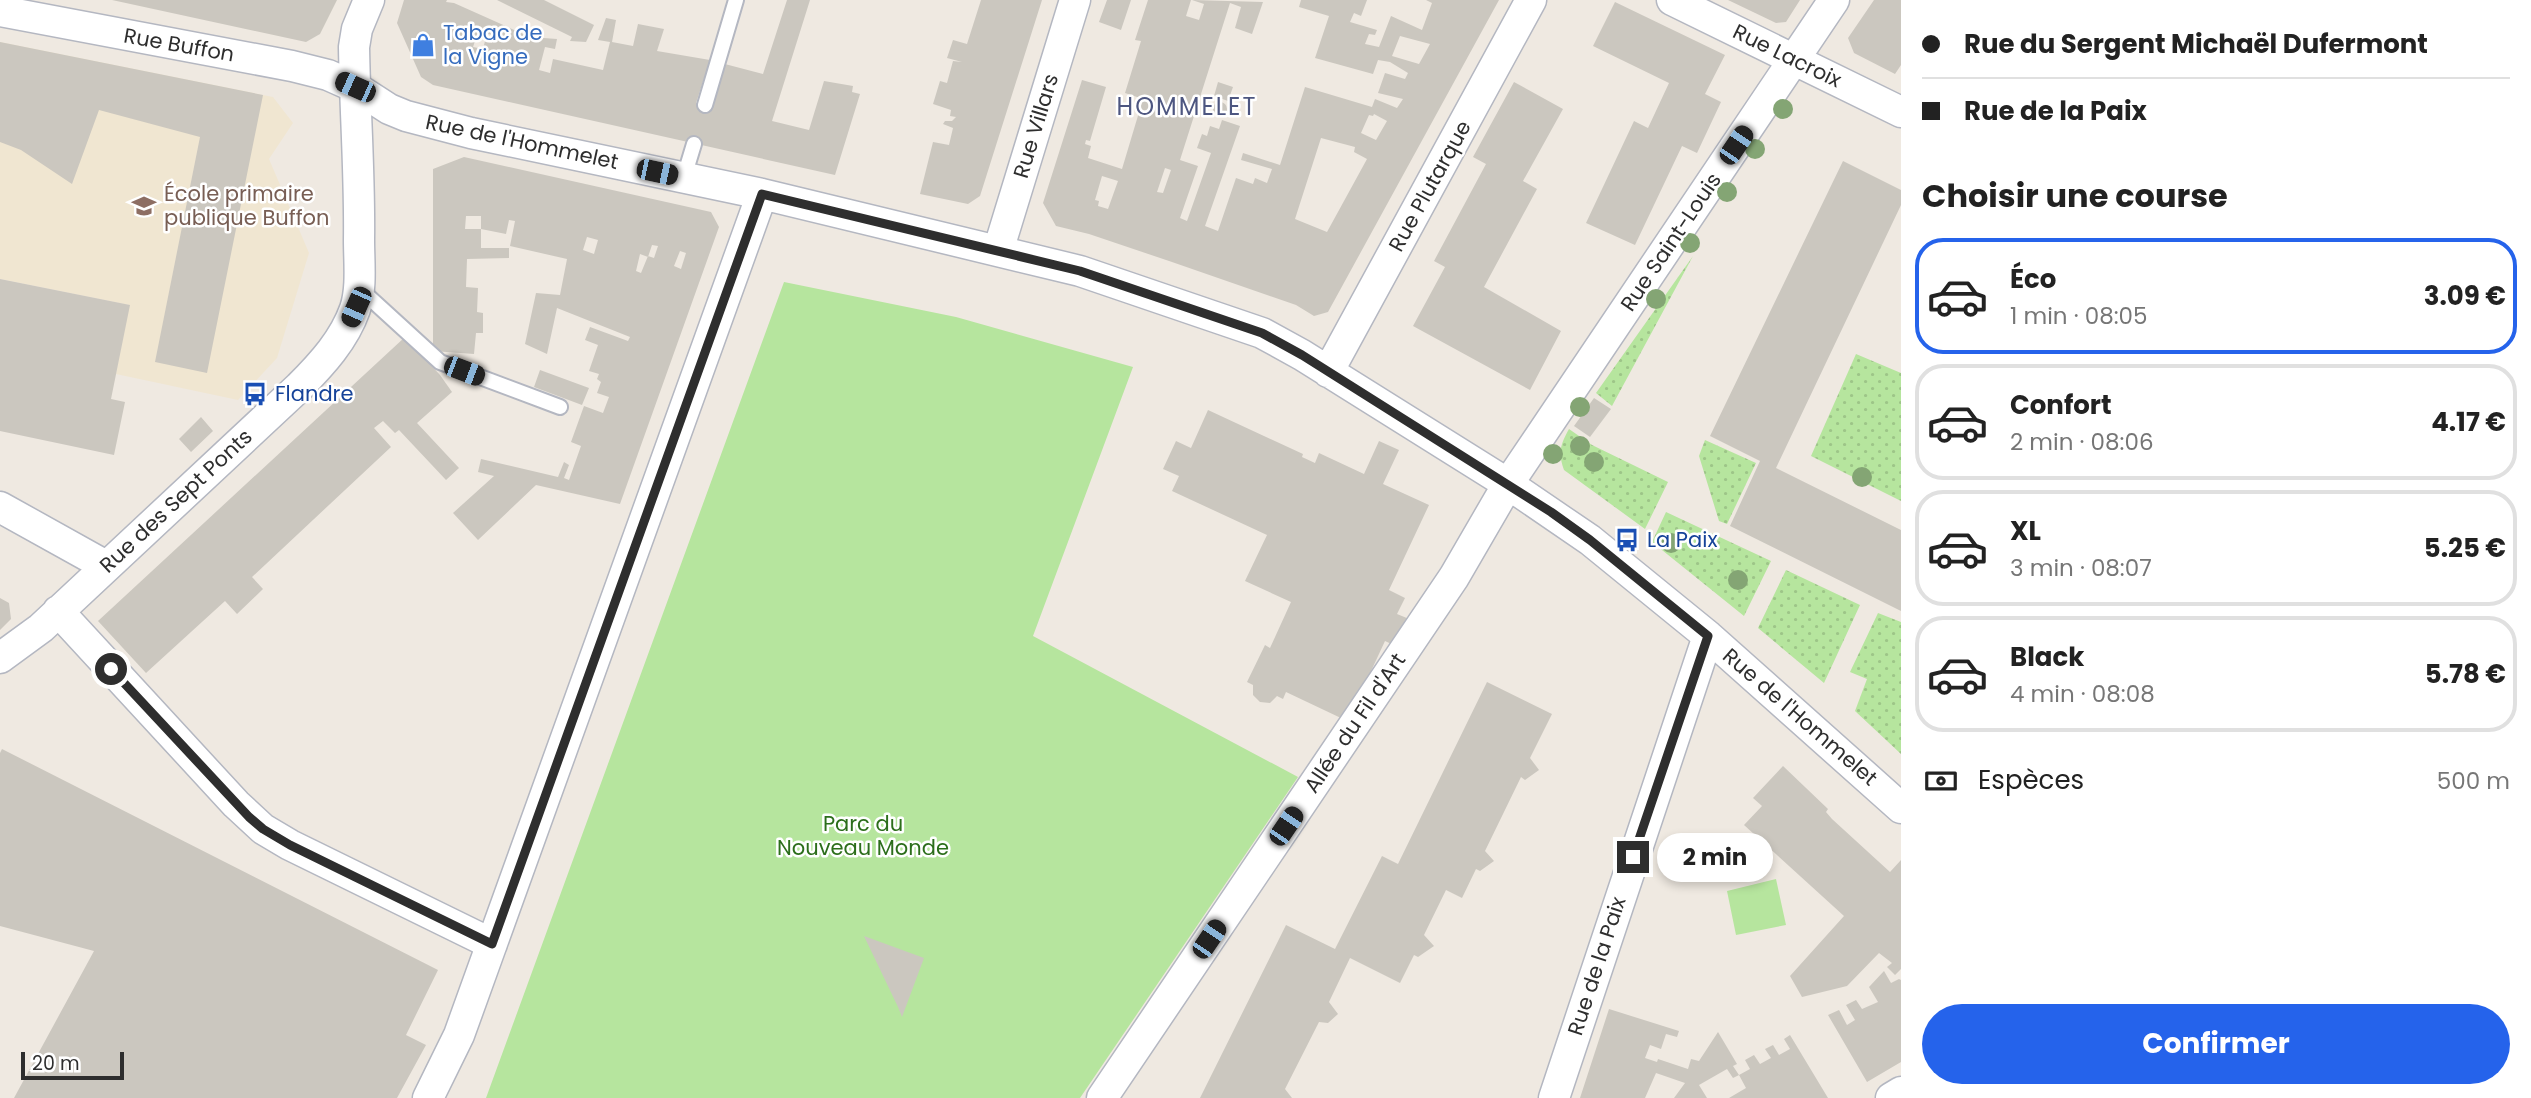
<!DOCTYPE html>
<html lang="fr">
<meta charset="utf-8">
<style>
:root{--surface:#fff;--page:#f6f6f6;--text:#222;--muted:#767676;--line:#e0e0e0;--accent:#2563eb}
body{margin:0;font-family:Poppins,sans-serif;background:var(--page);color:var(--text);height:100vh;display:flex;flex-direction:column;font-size:26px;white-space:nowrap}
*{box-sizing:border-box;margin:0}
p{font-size:23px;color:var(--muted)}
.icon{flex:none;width:38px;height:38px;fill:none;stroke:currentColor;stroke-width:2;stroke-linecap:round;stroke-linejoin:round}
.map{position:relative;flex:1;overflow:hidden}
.details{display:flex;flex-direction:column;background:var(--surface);width:630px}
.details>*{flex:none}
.banner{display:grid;align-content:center;height:154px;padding:0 21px;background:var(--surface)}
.scale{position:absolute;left:21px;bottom:18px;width:103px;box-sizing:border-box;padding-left:7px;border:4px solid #2e2e2e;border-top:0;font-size:19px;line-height:24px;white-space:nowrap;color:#2e2e2e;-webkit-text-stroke:5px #fff;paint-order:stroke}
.end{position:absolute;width:32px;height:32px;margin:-16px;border:9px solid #2e2e2e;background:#fff;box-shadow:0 0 0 4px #fff}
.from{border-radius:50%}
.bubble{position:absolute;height:49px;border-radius:24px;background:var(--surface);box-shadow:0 4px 10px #0003;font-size:23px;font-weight:700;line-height:49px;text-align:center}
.car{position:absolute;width:21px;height:42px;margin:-21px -10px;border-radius:9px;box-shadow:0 0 5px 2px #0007;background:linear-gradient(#222 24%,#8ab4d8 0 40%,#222 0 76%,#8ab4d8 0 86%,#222 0)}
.banner b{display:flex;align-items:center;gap:24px;height:66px;font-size:26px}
.banner b+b{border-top:2px solid var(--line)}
.banner i{width:18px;height:18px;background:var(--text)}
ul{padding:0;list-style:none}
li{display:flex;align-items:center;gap:21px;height:116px;margin:0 14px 10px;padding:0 7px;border:4px solid var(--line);border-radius:28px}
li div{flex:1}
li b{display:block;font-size:26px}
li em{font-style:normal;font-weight:700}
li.on{border-color:var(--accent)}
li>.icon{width:63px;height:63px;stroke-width:1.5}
h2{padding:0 21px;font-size:32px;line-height:84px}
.pay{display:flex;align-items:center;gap:18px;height:77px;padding:0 21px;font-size:26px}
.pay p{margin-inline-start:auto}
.button{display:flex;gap:14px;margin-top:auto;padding:14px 21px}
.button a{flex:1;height:80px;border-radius:42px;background:var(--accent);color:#fff;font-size:28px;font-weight:700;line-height:80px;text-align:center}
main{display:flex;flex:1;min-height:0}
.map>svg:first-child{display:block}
.education{fill:#f0e6d1}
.grass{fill:url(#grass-dots)}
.park{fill:#b6e59e}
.building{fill:#cbc7bf;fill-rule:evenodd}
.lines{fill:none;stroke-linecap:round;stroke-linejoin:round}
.lane-casing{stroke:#b4b7c1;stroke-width:18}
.street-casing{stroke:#b4b7c1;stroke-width:33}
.lane{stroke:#fff;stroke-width:14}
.street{stroke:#fff;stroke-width:30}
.tree{fill:#84a574}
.route{stroke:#2e2e2e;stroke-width:9}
.labels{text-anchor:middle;stroke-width:5;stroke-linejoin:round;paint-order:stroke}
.shop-label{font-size:21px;fill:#366cbe;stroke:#fff;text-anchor:start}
.street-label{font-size:21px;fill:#2e2e2e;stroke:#fff}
.education-label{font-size:21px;fill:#785e54;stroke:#fff;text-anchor:start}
.transit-label{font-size:21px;fill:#164399;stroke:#fff;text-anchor:start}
.park-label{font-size:21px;fill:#2c6e1b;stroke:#fff}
.quarter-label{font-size:24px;letter-spacing:2px;fill:#4d5680;stroke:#fff}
</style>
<main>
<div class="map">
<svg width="1901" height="1098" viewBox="0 0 1901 1098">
<defs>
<pattern id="grass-dots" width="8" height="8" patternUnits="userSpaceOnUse" patternTransform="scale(1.75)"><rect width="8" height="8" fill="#b6e59e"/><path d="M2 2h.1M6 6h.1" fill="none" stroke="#9dc588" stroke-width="1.8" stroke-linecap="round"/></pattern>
</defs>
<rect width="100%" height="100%" fill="#efe9e1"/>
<path class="education" d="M 0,42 L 273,97 L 293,123 L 269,159 L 309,253 L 277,358 L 238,400 L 116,374 L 129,305 L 0,279 Z"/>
<path class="grass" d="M 1693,256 L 1612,406 L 1596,393 Z
M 1856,354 L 1901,373 L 1901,501 L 1811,456 Z
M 1569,429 L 1592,445 L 1668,482 L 1645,529 L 1564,470 C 1558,453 1560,445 1569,429 Z
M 1705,440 L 1756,463 L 1727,524 L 1719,521 L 1699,456 Z
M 1666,512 L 1771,561 L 1744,616 L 1652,542 Z
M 1786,570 L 1860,605 L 1824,683 L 1758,628 Z
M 1878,613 L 1901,622 L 1901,754 L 1855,711 L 1867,679 L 1850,672 Z"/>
<path class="park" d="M 784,282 L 956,317 L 1133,367 L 1033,636 L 1298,777 L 1080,1098 L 486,1098 Z
M 1776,879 L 1786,925 L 1736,935 L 1727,891 Z"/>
<path class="building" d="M 112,0 L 337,0 L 320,34 L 306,42 Z
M 404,0 L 447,0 L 446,2 L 454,3 L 530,37 L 557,39 L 555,49 L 545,47 L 539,70 L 550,73 L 553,59 L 603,70 L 610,42 L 598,40 L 606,18 L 616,20 L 612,42 L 633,46 L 638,24 L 664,29 L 657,51 L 710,60 L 696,103 L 708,105 L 721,63 L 763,74 L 787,0 L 810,0 L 772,121 L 809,130 L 824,81 L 853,86 L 852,92 L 860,94 L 835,175 L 433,85 L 421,77 L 397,23 ZM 478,32 L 493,35 L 492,43 L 485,41 L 483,49 L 473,47 Z
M 497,0 L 544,0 L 594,25 L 586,42 L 570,41 L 572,37 Z
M 981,0 L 1042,0 L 980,196 L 968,204 L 920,194 L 933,142 L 949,145 L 953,128 L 943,124 L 945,121 L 952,121 L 956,117 L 950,116 L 951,110 L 933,104 L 940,81 L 947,83 L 953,61 L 962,62 L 947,58 L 953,40 L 967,44 Z
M 1107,0 L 1131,0 L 1121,30 L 1099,22 Z
M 1148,0 L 1191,0 L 1186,16 L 1199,20 L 1204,4 L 1192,0 L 1263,2 L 1252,34 L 1235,28 L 1241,7 L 1230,3 L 1180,160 L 1198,166 L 1180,218 L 1187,221 L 1211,153 L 1197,148 L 1202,134 L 1207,136 L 1210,126 L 1219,129 L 1222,120 L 1240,126 L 1205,226 L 1218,231 L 1236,178 L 1253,184 L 1255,178 L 1267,183 L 1272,169 L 1241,160 L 1243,153 L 1280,165 L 1305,87 L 1372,107 L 1375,99 L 1397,108 L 1403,99 L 1378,93 L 1385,73 L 1405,79 L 1408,73 L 1390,62 L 1378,60 L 1373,74 L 1315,58 L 1329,16 L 1299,7 L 1301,0 L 1367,0 L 1361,16 L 1354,13 L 1350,22 L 1377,30 L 1375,35 L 1369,34 L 1365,44 L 1379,47 L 1391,16 L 1422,30 L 1432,3 L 1426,0 L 1499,0 L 1328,312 L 1314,316 L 1296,305 L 1172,262 L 1089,234 L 1056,226 L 1043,203 L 1082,80 L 1106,87 L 1090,141 L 1086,140 L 1085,144 L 1091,146 L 1088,158 L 1122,169 L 1143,99 L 1125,93 L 1141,41 L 1135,40 ZM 1400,36 L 1430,44 L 1419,64 L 1392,56 ZM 1374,114 L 1387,121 L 1376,140 L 1361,133 L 1369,115 L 1373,116 ZM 1321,138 L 1355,147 L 1354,152 L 1367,159 L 1327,232 L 1295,219 ZM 1165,168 L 1171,170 L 1163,193 L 1157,192 ZM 1102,176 L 1118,181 L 1108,209 L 1098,206 L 1099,201 L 1095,200 Z
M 1728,0 L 1800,0 L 1786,22 L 1776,23 Z
M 1874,0 L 1901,0 L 1901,65 L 1895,74 L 1854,53 L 1848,38 Z
M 1615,2 L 1725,55 L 1705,94 L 1721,102 L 1697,153 L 1682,146 L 1635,245 L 1586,223 L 1634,121 L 1648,128 L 1669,83 L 1593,46 Z
M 0,42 L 263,95 L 207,373 L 155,362 L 200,137 L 99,110 L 72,184 L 21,150 L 0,142 Z
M 1218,82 L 1233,87 L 1228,101 L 1214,96 Z
M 1514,82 L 1563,109 L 1523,181 L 1537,189 L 1484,287 L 1561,331 L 1530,390 L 1413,326 L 1445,267 L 1434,261 L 1486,164 L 1473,157 Z
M1213 109a7 7 0 1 1 14 0a7 7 0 1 1-14 0Z
M 464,157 L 711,212 L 719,227 L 620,504 L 536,485 L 478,540 L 453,513 L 494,476 L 478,472 L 481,459 L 558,477 L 564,462 L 569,465 L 564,478 L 569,480 L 581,446 L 571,442 L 584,406 L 603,413 L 609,397 L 597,393 L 601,382 L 597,379 L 599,374 L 589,371 L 598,345 L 585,340 L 590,327 L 628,341 L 630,337 L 557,308 L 547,354 L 525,344 L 536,293 L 560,295 L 567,259 L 510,246 L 515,221 L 509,220 L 506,234 L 481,229 L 481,216 L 466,216 L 465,229 L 481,229 L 481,248 L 509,248 L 509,258 L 467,259 L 466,287 L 478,288 L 477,312 L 483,313 L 483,333 L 476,333 L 474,354 L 433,351 L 433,169 ZM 587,237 L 598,240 L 594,254 L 583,250 ZM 652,245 L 658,246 L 654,258 L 648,256 L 641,273 L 636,271 L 640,254 L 648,257 ZM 680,251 L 686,253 L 681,269 L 674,266 Z
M 1843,161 L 1901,190 L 1901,205 L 1776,468 L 1901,530 L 1901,611 L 1730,526 L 1760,461 L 1710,436 Z
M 0,279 L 130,305 L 111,399 L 125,402 L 114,455 L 0,431 Z
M 405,337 L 440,375 L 452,392 L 417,423 L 459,468 L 446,480 L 399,430 L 395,433 L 383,421 L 374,428 L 391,447 L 252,577 L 263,589 L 237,614 L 225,601 L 146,673 L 98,621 Z
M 540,370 L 589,388 L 582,405 L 534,387 Z
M 1594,398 L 1611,409 L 1590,437 L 1574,426 Z
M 1208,410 L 1303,454 L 1302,457 L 1315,463 L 1319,453 L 1364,474 L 1379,441 L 1399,450 L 1383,484 L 1429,505 L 1389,590 L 1405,598 L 1397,614 L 1414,621 L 1400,648 L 1385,641 L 1365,684 L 1343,719 L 1286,692 L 1283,699 L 1277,696 L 1270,703 L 1260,702 L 1253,695 L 1253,685 L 1247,682 L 1265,645 L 1270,648 L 1291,602 L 1245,581 L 1267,535 L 1172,491 L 1179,476 L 1163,469 L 1176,441 L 1191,448 Z
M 201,417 L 213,431 L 191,452 L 179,439 Z
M 0,598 L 9,603 L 11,619 L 0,630 Z
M 1487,682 L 1552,714 L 1530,758 L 1539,770 L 1525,780 L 1521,777 L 1485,851 L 1494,861 L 1480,871 L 1476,869 L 1462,898 L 1446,890 L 1424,935 L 1434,946 L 1418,957 L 1414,955 L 1400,983 L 1350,958 L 1329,1002 L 1338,1014 L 1328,1023 L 1319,1022 L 1285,1089 L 1292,1098 L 1200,1098 L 1286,925 L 1335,949 L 1382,856 L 1398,864 Z
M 2,749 L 438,970 L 406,1035 L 426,1045 L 397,1098 L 14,1098 L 94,951 L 0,926 L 0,753 Z
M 1783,766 L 1828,809 L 1826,812 L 1832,819 L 1890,872 L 1901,860 L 1901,969 L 1895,975 L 1887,967 L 1892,963 L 1879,953 L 1847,986 L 1802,997 L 1790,976 L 1844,916 L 1744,825 L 1762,806 L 1753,798 Z
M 864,936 L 924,958 L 902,1017 L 898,1007 Z
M 1884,971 L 1891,983 L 1899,979 L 1901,980 L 1901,1062 L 1867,1082 L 1828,1015 L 1839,1010 L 1847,1025 L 1855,1020 L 1846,1005 L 1856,1000 L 1862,1009 L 1878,1002 L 1869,987 Z
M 1609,1009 L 1679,1031 L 1677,1037 L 1666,1034 L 1661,1049 L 1650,1045 L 1645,1058 L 1657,1062 L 1658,1059 L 1688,1069 L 1691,1059 L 1699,1061 L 1718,1032 L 1737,1064 L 1733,1066 L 1739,1075 L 1733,1078 L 1727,1069 L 1699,1085 L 1707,1098 L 1674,1098 L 1685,1083 L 1656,1073 L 1645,1098 L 1580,1098 Z
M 1790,1035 L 1828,1098 L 1729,1098 L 1746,1088 L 1739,1075 L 1750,1069 L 1745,1060 L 1754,1055 L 1760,1064 L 1771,1058 L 1765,1049 L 1773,1045 L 1779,1055 L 1790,1049 L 1784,1039 Z"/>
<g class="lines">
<g class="lane-casing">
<path id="lane" d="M 705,105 L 736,0
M 684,177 L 694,144
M 360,289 L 440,362 L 560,407"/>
</g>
<g class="street-casing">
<path id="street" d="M 1672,0 L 1901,112
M 0,11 L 292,66 L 328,75 L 355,87 L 389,109 L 406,116 L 471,133 L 762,194 L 1080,271 L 1262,333 L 1302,355 L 1508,484 L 1590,540 L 1708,636 L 1901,808
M 998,251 L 1075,0
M 1328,372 L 1531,0
M 0,507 L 106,566
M 58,611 L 236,804 L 263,829 L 290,845 L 492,944
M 0,658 L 41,628 L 299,387 C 322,364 344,340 355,309 C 362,288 359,262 359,240 C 360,176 355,112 354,47 L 357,29 L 369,0
M 428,1098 L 459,1035 L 762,194
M 1102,1098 L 1454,577 L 1508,484 L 1834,0
M 1554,1098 L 1708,636
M 1891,1098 L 1901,1092"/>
</g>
<use href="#lane" class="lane"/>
<use href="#street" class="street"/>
</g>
<g class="tree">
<circle cx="1783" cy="109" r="10"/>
<circle cx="1755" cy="149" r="10"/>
<circle cx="1727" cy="192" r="10"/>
<circle cx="1690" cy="243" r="10"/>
<circle cx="1656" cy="299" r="10"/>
<circle cx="1580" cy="407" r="10"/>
<circle cx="1580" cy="446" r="10"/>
<circle cx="1553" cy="454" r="10"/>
<circle cx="1594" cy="462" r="10"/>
<circle cx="1862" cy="477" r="10"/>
<circle cx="1671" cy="543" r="10"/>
<circle cx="1738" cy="580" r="10"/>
</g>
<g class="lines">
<path class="route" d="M 111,669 L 249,817 L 263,829 L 290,845 L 492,944 L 762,194 L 1080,271 L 1262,333 L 1302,355 L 1551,512 L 1590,540 L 1708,636 L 1633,857"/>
</g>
<defs>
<g id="shop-bare" transform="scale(1.89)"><path d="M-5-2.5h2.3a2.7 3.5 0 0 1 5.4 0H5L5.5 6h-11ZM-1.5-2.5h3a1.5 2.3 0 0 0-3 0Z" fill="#3f7fe0" stroke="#fff" stroke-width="2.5" paint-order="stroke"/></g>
<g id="school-bare" transform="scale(1.89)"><path d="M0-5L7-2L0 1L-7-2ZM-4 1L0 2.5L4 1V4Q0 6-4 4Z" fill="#8d6e63" stroke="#fff" stroke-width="2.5" paint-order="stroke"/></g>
<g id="bus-bare" transform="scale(1.89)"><path d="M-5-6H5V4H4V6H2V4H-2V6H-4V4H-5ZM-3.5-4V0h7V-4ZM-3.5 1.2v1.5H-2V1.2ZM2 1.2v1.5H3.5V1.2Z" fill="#1a4fb4" stroke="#fff" stroke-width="2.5" paint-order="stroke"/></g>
</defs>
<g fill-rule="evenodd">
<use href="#shop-bare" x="423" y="45"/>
<use href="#school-bare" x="144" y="206"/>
<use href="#bus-bare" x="255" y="394"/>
<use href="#bus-bare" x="1627" y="540"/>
</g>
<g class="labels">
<g class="shop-label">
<text x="443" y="40">Tabac de<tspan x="443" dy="24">la Vigne</tspan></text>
</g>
<g class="street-label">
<text transform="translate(179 45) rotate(10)" y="7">Rue Buffon</text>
<text transform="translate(1787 56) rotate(26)" y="7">Rue Lacroix</text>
<text transform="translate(1036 126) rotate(-73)" y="7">Rue Villars</text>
<text transform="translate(522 142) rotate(12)" y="7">Rue de l'Hommelet</text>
<text transform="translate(1430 186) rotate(-61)" y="7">Rue Plutarque</text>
<text transform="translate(1671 242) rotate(-56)" y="7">Rue Saint-Louis</text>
<text transform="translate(176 501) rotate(-43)" y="7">Rue des Sept Ponts</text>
<text transform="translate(1800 717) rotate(41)" y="7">Rue de l'Hommelet</text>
<text transform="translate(1355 723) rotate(-56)" y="7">Allée du Fil d'Art</text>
<text transform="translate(1597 966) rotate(-72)" y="7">Rue de la Paix</text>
</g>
<g class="education-label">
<text x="164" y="201">École primaire<tspan x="164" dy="24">publique Buffon</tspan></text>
</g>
<g class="transit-label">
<text x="275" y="401">Flandre</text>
<text x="1647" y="547">La Paix</text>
</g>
<g class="park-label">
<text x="863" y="831">Parc du<tspan x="863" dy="24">Nouveau Monde</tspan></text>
</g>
<g class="quarter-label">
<text x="1187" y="115">HOMMELET</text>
</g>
</g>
</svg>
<div class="scale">20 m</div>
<i class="end from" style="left:111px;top:669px"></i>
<i class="end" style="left:1633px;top:857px"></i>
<div class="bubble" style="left:1657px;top:833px;width:116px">2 min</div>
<i class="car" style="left:355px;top:87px;rotate:294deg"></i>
<i class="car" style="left:1736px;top:145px;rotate:34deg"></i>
<i class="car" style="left:657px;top:172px;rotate:102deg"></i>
<i class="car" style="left:356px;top:307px;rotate:204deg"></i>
<i class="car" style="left:464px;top:371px;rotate:111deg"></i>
<i class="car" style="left:1286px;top:826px;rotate:34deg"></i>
<i class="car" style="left:1209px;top:939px;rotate:34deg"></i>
</div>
<section class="details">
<div class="banner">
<b><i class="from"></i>Rue du Sergent Michaël Dufermont</b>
<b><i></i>Rue de la Paix</b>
</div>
<h2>Choisir une course</h2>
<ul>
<li class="on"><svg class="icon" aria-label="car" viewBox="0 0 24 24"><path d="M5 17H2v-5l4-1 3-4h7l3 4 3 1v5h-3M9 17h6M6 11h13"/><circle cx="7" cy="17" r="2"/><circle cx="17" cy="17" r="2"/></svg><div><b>Éco</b><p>1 min · 08:05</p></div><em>3.09 €</em></li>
<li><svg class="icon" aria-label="car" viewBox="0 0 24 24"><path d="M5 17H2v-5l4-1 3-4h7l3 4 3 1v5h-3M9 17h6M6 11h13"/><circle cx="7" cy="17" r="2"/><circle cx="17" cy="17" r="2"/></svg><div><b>Confort</b><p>2 min · 08:06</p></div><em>4.17 €</em></li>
<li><svg class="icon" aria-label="car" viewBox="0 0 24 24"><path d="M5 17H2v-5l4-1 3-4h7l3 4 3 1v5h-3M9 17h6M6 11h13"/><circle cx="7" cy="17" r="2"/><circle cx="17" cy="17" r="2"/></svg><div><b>XL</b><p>3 min · 08:07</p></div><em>5.25 €</em></li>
<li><svg class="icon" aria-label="car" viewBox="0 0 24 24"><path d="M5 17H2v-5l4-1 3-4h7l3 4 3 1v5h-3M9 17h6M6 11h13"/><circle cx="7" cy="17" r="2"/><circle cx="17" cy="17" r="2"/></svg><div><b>Black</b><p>4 min · 08:08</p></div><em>5.78 €</em></li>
</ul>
<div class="pay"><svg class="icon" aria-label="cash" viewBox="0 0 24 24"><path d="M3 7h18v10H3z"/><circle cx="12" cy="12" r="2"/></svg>Espèces<p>500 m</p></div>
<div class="button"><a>Confirmer</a></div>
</section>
</main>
